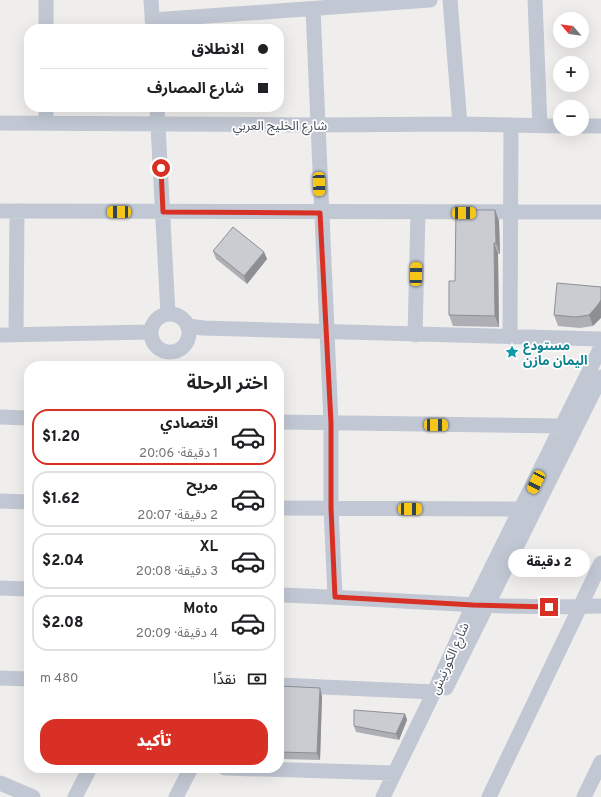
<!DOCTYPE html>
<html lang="ar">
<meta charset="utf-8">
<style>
:root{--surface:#fff;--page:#f6f6f6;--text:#202124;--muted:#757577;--line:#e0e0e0;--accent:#d93025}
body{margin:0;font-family:Overpass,"Noto Sans Arabic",sans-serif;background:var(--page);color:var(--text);direction:rtl;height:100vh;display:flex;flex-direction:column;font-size:15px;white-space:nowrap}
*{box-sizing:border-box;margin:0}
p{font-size:13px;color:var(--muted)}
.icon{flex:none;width:22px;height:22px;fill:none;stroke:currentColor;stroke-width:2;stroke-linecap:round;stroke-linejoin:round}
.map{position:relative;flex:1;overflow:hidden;direction:ltr}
.side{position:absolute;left:24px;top:361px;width:260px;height:412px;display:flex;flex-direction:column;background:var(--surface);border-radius:16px;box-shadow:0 4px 16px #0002;direction:rtl}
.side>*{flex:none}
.guide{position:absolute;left:24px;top:24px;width:260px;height:88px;border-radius:16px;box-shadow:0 4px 16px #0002;direction:rtl;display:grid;align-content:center;height:88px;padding:0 16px;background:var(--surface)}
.needle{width:26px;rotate:298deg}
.fabs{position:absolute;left:553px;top:12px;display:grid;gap:8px}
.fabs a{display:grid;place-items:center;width:36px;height:36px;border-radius:50%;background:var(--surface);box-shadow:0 4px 16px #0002;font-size:20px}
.end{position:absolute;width:18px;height:18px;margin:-9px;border:5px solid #d93025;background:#fff;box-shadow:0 0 0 2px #fff}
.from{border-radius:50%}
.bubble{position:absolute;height:28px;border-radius:14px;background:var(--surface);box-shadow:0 4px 16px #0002;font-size:13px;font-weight:800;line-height:28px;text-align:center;direction:rtl}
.car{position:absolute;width:12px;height:24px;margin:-12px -6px;border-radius:5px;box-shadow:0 0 3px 1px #0007;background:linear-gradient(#f5c518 24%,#345 0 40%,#f5c518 0 76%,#345 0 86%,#f5c518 0)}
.guide b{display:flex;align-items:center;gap:14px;height:38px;font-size:15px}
.guide b+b{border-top:1px solid var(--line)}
.guide i{width:10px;height:10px;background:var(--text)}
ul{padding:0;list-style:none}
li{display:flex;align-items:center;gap:12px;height:56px;margin:0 8px 6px;padding:0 8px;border:2px solid var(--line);border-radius:16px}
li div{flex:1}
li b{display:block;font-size:15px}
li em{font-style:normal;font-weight:800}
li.on{border-color:var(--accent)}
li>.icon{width:36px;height:36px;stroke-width:1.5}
h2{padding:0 16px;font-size:18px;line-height:48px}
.pay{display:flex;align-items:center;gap:10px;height:44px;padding:0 16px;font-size:15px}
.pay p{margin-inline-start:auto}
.action{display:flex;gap:8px;margin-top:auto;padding:8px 16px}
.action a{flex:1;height:46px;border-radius:16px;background:var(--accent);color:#fff;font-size:16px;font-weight:800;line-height:46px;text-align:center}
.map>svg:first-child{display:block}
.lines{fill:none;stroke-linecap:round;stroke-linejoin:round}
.minor{stroke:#c1c8d3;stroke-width:15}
.wall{fill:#aeafb5}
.shaded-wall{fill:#8d8f93}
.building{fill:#caccd2;stroke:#8d8f93}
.route{stroke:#d93025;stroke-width:5}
.labels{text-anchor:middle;stroke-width:3.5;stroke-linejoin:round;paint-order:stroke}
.street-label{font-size:13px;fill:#464e5b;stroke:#fff}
.culture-label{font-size:13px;font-weight:bold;fill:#0d838f;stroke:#fff;text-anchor:start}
</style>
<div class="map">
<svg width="601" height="797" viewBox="0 0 601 797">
<rect width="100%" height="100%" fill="#f0eeed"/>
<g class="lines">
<path class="minor" d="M 46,0 L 46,29
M 151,0 L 153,29
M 450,0 L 460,124
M 535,0 L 540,126
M 313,9 L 331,423 L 331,508 L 335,597
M 152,20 L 430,0
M 46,107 L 46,123
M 157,107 L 168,314
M 0,123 L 317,125 L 460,124 L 560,126
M 582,126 L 601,126
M 0,211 L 601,212
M151 333a19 19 0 1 1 38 0a19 19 0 1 1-38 0Z
M 189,326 L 203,328 L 601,339
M 0,335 L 151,332
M 16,335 L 17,211
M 415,335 L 418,213
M 510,337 L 511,125
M 0,417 L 29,418
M 279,422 L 563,426
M 0,501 L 29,502
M 279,508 L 522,509
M 0,588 L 29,589
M 279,595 C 386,598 493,610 601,606
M 0,678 L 29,679
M 279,685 L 434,692
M 446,688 L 601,377
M 225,768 L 394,773
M 0,783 L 33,797
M 75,797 L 90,768
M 176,797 L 191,768
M 383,797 L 434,692 L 473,605 L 601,347
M 489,797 L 601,563
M 584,797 L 601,762"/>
</g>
<path class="wall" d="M 495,210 L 499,221 L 500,254 L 498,254 L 499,327 L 453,326 L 449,315 Z
M 213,251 L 264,252 L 267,259 L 247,284 L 216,259 Z
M 601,287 L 593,326 L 580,328 L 558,326 L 554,315 Z
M 279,686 L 322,696 L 320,760 L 279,759 Z
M 405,714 L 407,720 L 399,740 L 356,732 L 354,726 Z"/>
<path class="shaded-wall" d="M 495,210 L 499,221 L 500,254 L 496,243 Z
M 494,243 L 498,254 L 499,327 L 495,316 Z
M 264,252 L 267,259 L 247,284 L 244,276 Z
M 601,300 L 601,318 L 593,326 L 589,315 Z
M 320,688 L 322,696 L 320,760 L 317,753 Z
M 405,714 L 407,720 L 399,740 L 396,734 Z"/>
<path class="building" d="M 456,210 L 495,210 L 496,243 L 494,243 L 495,316 L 449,315 L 449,281 L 455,281 Z
M 233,227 L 264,252 L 244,276 L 213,251 Z
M 557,283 L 601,287 L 601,300 L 597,306 L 589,315 L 576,317 L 554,315 Z
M 279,686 L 320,688 L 317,753 L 279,752 Z
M 354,710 L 405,714 L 396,734 L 354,726 Z"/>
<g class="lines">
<path class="route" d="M 161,168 L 163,212 L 320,213 L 331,423 L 331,508 L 335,597 L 473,605 L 549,607"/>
</g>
<defs>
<g id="sight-bare" transform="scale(1.08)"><path d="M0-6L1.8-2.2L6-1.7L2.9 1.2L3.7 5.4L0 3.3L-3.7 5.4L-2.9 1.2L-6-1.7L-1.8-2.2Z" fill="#0f9aa8" stroke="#fff" stroke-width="2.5" paint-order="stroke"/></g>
</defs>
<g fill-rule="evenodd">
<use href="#sight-bare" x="512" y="352"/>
</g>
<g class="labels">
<g class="street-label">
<text x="280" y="130">شارع الخليج العربي</text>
<text transform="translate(449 658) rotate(-66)" y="5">شارع الكورنيش</text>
</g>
<g class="culture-label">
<text x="523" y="350">مستودع<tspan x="523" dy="15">اليمان مازن</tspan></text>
</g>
</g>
</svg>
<div class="fabs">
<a><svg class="needle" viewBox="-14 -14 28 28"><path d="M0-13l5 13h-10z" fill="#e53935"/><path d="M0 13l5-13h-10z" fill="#757577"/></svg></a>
<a>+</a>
<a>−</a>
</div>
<i class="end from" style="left:161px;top:168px"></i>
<i class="end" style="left:549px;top:607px"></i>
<div class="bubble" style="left:508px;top:549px;width:82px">2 دقيقة</div>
<i class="car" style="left:319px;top:184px;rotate:178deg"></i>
<i class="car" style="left:119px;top:212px;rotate:270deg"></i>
<i class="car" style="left:464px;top:213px;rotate:90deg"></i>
<i class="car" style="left:416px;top:274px;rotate:1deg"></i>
<i class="car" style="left:436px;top:425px;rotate:91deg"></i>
<i class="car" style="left:536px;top:482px;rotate:206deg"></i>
<i class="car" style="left:410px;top:509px;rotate:90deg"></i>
<div class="guide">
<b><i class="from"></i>الانطلاق</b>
<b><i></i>شارع المصارف</b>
</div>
<section class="side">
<h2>اختر الرحلة</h2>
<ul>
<li class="on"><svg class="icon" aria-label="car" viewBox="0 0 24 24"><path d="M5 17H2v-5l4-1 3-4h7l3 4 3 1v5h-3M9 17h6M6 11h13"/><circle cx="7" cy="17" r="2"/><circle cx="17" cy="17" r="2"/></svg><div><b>اقتصادي</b><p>1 دقيقة · 20:06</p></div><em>$1.20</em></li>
<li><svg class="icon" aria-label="car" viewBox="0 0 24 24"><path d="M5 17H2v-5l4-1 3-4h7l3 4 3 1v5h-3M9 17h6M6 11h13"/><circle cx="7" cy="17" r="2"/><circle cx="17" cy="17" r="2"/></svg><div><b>مريح</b><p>2 دقيقة · 20:07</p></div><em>$1.62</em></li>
<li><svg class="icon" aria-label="car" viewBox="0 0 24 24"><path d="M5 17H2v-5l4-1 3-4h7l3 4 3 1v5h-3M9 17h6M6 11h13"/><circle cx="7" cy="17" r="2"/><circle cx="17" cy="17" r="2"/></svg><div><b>XL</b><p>3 دقيقة · 20:08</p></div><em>$2.04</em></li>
<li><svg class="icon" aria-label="car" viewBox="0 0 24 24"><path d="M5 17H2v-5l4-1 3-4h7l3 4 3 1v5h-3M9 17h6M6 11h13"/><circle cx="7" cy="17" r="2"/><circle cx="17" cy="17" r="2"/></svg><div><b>Moto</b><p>4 دقيقة · 20:09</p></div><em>$2.08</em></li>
</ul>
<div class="pay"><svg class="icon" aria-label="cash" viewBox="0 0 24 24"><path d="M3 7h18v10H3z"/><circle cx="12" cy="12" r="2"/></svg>نقدًا<p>480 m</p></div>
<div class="action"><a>تأكيد</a></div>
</section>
</div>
